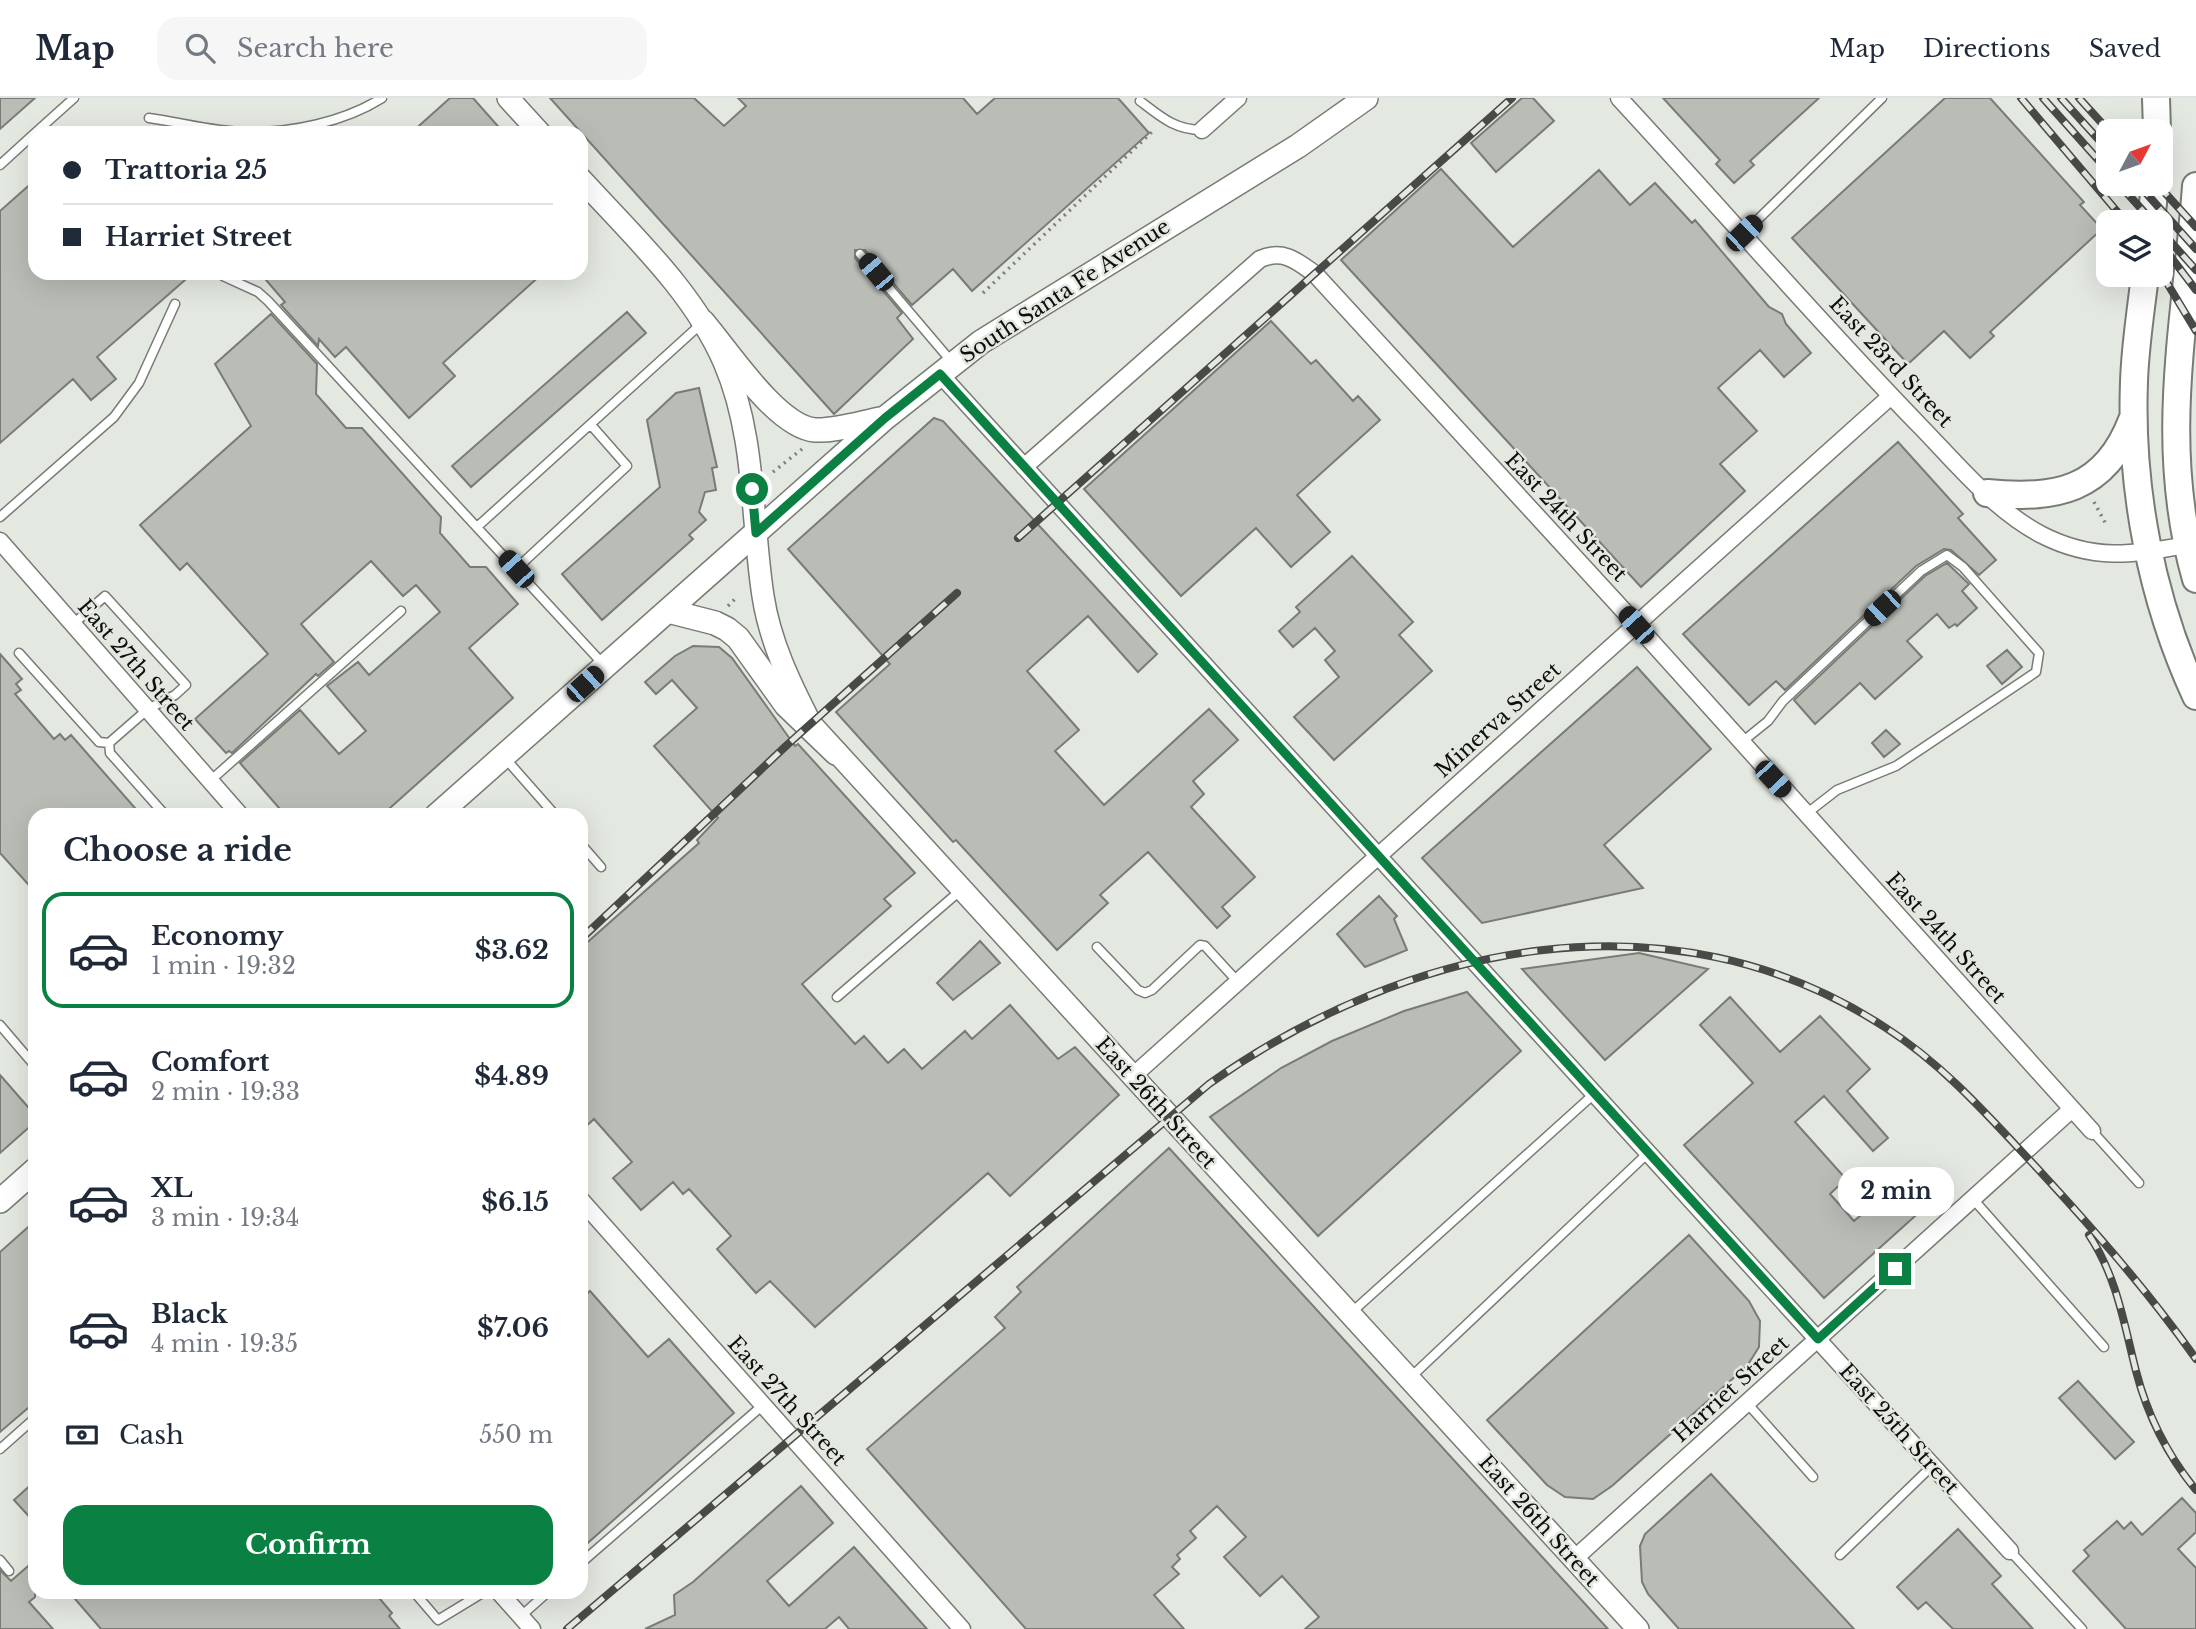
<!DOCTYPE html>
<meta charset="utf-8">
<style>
:root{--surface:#fff;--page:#f6f6f7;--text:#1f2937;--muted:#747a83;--line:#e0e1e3;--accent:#0b8043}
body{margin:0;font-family:"Libre Baskerville",serif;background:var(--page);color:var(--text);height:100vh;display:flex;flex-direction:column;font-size:26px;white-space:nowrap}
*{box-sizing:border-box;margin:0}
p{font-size:23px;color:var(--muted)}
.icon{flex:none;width:38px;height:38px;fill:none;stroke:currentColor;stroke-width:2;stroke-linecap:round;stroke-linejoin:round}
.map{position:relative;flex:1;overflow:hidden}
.side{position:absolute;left:28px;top:710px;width:560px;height:791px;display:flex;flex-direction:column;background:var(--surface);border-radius:21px;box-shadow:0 7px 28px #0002}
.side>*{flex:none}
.guide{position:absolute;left:28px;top:28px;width:560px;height:154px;border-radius:21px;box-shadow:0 7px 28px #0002;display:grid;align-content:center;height:154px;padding:0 35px;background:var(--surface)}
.needle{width:46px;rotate:49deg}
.tools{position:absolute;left:2096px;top:21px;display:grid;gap:14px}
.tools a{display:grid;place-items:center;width:77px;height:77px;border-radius:14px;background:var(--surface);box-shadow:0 7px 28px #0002;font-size:35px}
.end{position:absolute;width:32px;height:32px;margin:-16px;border:9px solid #0b8043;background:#fff;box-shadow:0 0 0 4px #fff}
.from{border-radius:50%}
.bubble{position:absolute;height:49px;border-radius:21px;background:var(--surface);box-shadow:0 7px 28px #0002;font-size:23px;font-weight:800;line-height:49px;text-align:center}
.car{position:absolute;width:21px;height:42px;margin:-21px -10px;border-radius:9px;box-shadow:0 0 5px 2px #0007;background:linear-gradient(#222 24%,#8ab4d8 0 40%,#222 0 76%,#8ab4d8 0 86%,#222 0)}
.guide b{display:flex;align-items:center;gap:24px;height:66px;font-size:26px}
.guide b+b{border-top:2px solid var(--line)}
.guide i{width:18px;height:18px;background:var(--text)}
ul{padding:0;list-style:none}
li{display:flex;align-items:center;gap:21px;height:116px;margin:0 14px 10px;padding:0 21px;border:4px solid transparent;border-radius:21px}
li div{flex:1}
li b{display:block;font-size:26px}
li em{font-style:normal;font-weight:800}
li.selected{border-color:var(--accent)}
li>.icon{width:63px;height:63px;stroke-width:1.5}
h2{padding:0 35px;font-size:32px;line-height:84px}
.pay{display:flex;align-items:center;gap:18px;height:77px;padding:0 35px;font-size:26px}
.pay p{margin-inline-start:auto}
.action{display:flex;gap:14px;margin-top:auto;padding:14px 35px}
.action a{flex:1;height:80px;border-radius:21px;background:var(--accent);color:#fff;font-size:28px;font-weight:800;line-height:80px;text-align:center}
header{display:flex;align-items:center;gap:42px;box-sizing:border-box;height:98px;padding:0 35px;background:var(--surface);border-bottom:2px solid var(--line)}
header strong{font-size:33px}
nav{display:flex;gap:38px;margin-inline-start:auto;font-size:24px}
.search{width:490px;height:63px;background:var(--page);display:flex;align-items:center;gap:18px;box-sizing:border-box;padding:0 24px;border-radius:21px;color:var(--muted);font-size:26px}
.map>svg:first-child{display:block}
.building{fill:#b9bdb6;stroke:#787c76;stroke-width:2}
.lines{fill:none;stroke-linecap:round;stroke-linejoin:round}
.service-casing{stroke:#777b74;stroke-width:11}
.minor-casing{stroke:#777b74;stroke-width:19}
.tertiary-casing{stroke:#777b74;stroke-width:24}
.secondary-casing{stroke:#777b74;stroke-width:26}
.primary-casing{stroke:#777b74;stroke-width:30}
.path{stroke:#7b7e79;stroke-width:3.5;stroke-dasharray:2 5;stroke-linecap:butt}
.service{stroke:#fff;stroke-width:8}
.minor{stroke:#fff;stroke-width:16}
.tertiary{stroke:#fff;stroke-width:21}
.secondary{stroke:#fff;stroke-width:23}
.primary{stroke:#fff;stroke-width:26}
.rail-casing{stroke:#474a46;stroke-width:8}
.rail{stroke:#e3e8e0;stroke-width:5;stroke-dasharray:16;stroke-linecap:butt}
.route{stroke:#0b8043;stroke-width:9}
.labels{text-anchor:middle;stroke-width:5;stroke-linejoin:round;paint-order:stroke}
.street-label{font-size:21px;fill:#0d0f0c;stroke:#e3e8e0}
</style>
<header>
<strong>Map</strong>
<div class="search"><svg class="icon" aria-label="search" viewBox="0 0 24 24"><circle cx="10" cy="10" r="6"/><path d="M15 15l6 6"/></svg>Search here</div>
<nav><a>Map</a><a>Directions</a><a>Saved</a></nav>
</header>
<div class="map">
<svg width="2196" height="1531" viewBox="0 0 2196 1531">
<rect width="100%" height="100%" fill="#e3e8e0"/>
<path class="building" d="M 0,0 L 35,0 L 0,31 Z
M 450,0 L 473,0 L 504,35 L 411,35 Z
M 550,0 L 694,0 L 724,28 L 746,8 L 738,0 L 963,0 L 977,16 L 995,0 L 1118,0 L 1149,35 L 972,193 L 953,171 L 912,207 L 865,152 L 855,152 L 855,160 L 902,215 L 897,220 L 913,241 L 834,316 Z
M 1522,0 L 1533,0 L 1554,23 L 1496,74 L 1471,45 Z
M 1663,0 L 1819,0 L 1750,63 L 1754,67 L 1734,85 L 1716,66 L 1720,62 Z
M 1945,0 L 1990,0 L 2084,104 L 2080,107 L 2102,131 L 1990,234 L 1994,238 L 1970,260 L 1944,233 L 1908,266 L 1792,140 Z
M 1441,71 L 1513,149 L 1599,72 L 1630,107 L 1655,85 L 1692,125 L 1695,122 L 1769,209 L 1782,216 L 1786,226 L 1811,255 L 1784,279 L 1760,252 L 1718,290 L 1757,333 L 1720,366 L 1745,393 L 1641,489 L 1341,162 Z
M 35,82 L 35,175 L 193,175 L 97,259 L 116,281 L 91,302 L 73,281 L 0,345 L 0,113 Z
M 260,175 L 543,175 L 443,265 L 455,278 L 409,320 L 346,249 L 335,259 L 319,241 L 318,248 L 281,207 L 285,204 Z
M 627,214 L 646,235 L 471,389 L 452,368 Z
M 271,216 L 317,266 L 316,296 L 346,330 L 362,330 L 441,419 L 440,435 L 470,469 L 486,469 L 518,506 L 469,550 L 513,600 L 381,718 L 286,718 L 240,665 L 300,612 L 339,656 L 366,633 L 327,588 L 358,564 L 369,577 L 440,514 L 416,487 L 403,498 L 371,463 L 301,526 L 334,564 L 318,578 L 316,576 L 232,655 L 229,653 L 226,655 L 195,621 L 268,556 L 187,465 L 180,472 L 140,427 L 251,328 L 215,266 Z
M 1271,223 L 1311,266 L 1316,262 L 1353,303 L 1358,298 L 1380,322 L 1297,397 L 1330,434 L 1291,469 L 1256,430 L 1181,498 L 1084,391 Z
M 699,290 L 717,369 L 712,370 L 716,392 L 705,394 L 699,414 L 706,422 L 689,437 L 693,441 L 602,522 L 562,476 L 660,389 L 647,322 L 676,295 Z
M 934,320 L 943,323 L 1157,556 L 1138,574 L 1088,518 L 1027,573 L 1079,632 L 1055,653 L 1104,707 L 1209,611 L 1238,642 L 1193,683 L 1204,696 L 1191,709 L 1255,779 L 1222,809 L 1230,818 L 1217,830 L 1148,754 L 1100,797 L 1108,805 L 1057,852 L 956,742 L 953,744 L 836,614 L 890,566 L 788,451 Z
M 1898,344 L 1963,416 L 1958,420 L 1996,462 L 1979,477 L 1951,452 L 1944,451 L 1916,468 L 1785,592 L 1776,583 L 1749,607 L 1683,536 Z
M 1352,458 L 1413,524 L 1399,537 L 1432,573 L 1334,662 L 1294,619 L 1339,579 L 1325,562 L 1335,553 L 1315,530 L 1293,549 L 1279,533 L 1300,514 L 1296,509 Z
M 1947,465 L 1969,486 L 1962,493 L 1977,510 L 1957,528 L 1955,526 L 1949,530 L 1937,516 L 1907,543 L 1922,559 L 1875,601 L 1860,585 L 1815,626 L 1794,602 L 1925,478 Z
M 693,548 L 719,549 L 732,560 L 795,648 L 798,646 L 915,775 L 884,801 L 891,808 L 802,886 L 855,946 L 864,938 L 888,965 L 904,951 L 922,971 L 965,933 L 972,941 L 1010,907 L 1058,961 L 1075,949 L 1119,997 L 1010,1098 L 988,1075 L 815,1229 L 770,1183 L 756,1195 L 717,1151 L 731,1138 L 689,1091 L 683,1096 L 673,1084 L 641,1112 L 613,1080 L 632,1064 L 594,1021 L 581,1033 L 581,850 L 699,745 L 697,742 L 718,720 L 654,648 L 697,610 L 672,582 L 656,596 L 645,584 L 675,558 Z
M 2007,552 L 2022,569 L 2002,586 L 1987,568 Z
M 0,556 L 22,581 L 16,586 L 21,592 L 15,596 L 54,641 L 60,636 L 65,642 L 71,637 L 142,718 L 35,718 L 35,794 L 0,755 Z
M 1637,569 L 1711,651 L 1604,747 L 1643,790 L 1482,825 L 1422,760 Z
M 1886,632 L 1900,646 L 1884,659 L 1872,645 Z
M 1379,798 L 1397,818 L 1394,821 L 1407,852 L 1365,869 L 1337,836 Z
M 980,843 L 1000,865 L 953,902 L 937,885 Z
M 1639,855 L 1708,871 L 1605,962 L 1522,871 Z
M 1467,894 L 1521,953 L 1318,1138 L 1210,1019 L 1281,970 L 1332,943 L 1404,913 Z
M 1730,899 L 1780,954 L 1820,918 L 1870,971 L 1847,993 L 1888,1040 L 1873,1053 L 1824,998 L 1795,1024 L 1846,1081 L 1830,1096 L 1854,1123 L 1883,1098 L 1892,1109 L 1909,1094 L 1924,1110 L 1824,1200 L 1684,1047 L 1753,985 L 1700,927 Z
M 0,977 L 35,1017 L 35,1024 L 0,1055 Z
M 1169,1050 L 1608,1531 L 1305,1531 L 1319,1519 L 1282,1478 L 1260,1498 L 1224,1459 L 1246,1439 L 1217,1408 L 1190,1433 L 1196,1440 L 1177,1457 L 1180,1461 L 1172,1469 L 1179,1476 L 1154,1497 L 1184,1531 L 1026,1531 L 867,1351 L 1005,1230 L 995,1219 L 1021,1194 L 1017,1189 Z
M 35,1123 L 35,1304 L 0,1334 L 0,1154 Z
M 1689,1137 L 1749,1203 L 1760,1223 L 1759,1249 L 1747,1268 L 1612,1388 L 1593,1401 L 1565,1399 L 1547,1387 L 1487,1322 Z
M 590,1193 L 648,1259 L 669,1241 L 734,1315 L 581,1451 L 581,1201 Z
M 2078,1283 L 2134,1344 L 2115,1361 L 2059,1300 Z
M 1711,1376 L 1854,1531 L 1679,1531 L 1648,1496 L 1642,1484 L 1640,1448 L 1645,1436 Z
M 35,1383 L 35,1425 L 14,1402 Z
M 801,1388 L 833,1425 L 767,1483 L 789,1508 L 854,1449 L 927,1531 L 849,1531 L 839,1519 L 825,1531 L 645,1531 L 675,1517 L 674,1497 L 693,1484 Z
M 2182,1400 L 2196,1415 L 2196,1434 L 2178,1451 L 2196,1470 L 2196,1531 L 2126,1531 L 2073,1473 L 2089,1458 L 2084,1452 L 2117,1423 L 2124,1431 L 2131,1424 L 2142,1437 Z
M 1958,1431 L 2001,1478 L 1992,1486 L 2033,1531 L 1953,1531 L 1926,1504 L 1918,1511 L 1897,1489 Z
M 35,1462 L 35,1499 L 29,1504 L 53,1531 L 0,1531 L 0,1472 L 11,1483 Z
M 69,1494 L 374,1494 L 392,1515 L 389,1518 L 400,1531 L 101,1531 Z"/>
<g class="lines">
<g class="service-casing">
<path id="service" d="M 1140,3 C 1161,19 1175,32 1202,32
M 149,20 C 180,24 214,34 246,34 C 291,35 344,24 382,0
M 35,35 L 74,0
M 0,67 L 35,35
M 1744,135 L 1882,0
M 860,156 L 951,263
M 223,178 L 258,194 L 268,203 L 603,566
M 0,419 L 114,319 L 139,285 L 175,206
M 477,429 L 701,226
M 516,471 L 627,368 L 591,327
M 72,527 L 105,498 L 186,587 L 175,597 L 148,611 L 109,645 L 110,655 L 166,718
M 19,555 L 99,644 L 109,645
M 1742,644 L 1768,623 L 1783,603 L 1921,473 L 1947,457 L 1963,469 L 2039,555 L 2036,574 L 1896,668 L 1837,692 L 1806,716
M 505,660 L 556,718
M 210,683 L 401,513
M 581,746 L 601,769
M 1097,849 L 1138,892 L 1145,895 L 1152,892 L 1200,847 L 1205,848 L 1238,884
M 837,899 L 961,792
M 0,927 L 35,968
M 2092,1033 L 2139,1085
M 1973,1101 L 2104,1249
M 1352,1214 L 1594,996
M 1411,1279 L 1648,1055
M 1747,1305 L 1813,1379
M 0,1351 L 35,1320
M 2010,1453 L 2082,1531
M 1840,1457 L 1932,1368
M 0,1462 L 9,1473
M 581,1465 L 763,1307
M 414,1494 L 438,1522 L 484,1494
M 521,1518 L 548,1494"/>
</g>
<g class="minor-casing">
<path id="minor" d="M 1619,0 C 1720,109 1817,222 1920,328 C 1957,366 1994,412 2042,437 C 2093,463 2132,457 2186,447
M 1202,32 L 1238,0
M 940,276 L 2010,1453
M 1024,369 L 1260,161 C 1283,151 1297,163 1315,176 L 1623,512 L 2092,1033
M 0,443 L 241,718
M 1133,978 L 1891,298
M 581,1102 L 962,1531
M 1574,1461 L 2072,1011
M 499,1494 L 532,1531"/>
</g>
<g class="tertiary-casing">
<path id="tertiary" d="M 508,0 L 540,35
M 581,81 C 632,137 693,193 724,264 C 756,338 751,420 763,498 C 770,544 790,585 811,626 L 1638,1531"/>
</g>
<g class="secondary-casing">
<path id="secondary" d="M 703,224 C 728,253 777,329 815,332 C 837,333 863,324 885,320
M 668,513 L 715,525 L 727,531 L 738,540 L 786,607 L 836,655
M 436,718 L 885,320 L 981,244 L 1298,48 L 1366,0
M 0,1103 L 35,1072"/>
</g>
<g class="primary-casing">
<path id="primary" d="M 2156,0 L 2157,33
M 2196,88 C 2186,225 2157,345 2196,481
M 2151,124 L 2155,86
M 2145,177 C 2141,212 2135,248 2134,284 C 2130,390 2151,501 2196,598
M 1987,395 C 2055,402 2105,393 2132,322"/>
</g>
<path class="path" d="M 983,195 L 1155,31
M 773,374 L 802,351
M 2094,404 L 2107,428
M 728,508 L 737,499"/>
<use href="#service" class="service"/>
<use href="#minor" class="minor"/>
<use href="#tertiary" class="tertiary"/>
<use href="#secondary" class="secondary"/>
<use href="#primary" class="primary"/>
<g class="rail-casing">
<path id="rail" d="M 2021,0 L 2126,124
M 2043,0 L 2109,74
M 2061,0 L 2109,53
M 2079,0 L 2109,33
M 2119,86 L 2153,124
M 2138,86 L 2196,151
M 2157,86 L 2196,129
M 2161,133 L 2196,172
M 2161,146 L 2196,192
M 2161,175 L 2196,233
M 1018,440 L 1512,0
M 581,841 L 787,647 L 957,495
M 2089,1137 C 2117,1179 2124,1226 2136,1273 C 2147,1316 2168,1358 2196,1392
M 567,1531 L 1209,986 C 1408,845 1670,789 1886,930 C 1944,967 1990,1020 2037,1070 C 2094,1132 2148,1193 2196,1261"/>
</g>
<use href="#rail" class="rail"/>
</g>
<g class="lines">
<path class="route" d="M 752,391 L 756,435 L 885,320 L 940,276 L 1818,1241 L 1895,1171"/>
</g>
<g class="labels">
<g class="street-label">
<text transform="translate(1065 193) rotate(-33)" y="7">South Santa Fe Avenue</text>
<text transform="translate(1891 264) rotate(47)" y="7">East 23rd Street</text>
<text transform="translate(1566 419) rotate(47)" y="7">East 24th Street</text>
<text transform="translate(136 567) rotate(49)" y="7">East 27th Street</text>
<text transform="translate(1498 622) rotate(-42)" y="7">Minerva Street</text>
<text transform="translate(1946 840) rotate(48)" y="7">East 24th Street</text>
<text transform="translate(1156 1005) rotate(48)" y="7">East 26th Street</text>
<text transform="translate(1731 1291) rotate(-42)" y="7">Harriet Street</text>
<text transform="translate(787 1303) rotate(48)" y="7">East 27th Street</text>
<text transform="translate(1899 1331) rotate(48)" y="7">East 25th Street</text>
<text transform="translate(1539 1423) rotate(48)" y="7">East 26th Street</text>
</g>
</g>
</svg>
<div class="tools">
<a><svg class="needle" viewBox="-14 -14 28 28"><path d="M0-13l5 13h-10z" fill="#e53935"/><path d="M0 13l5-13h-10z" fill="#747a83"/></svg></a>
<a><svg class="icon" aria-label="layers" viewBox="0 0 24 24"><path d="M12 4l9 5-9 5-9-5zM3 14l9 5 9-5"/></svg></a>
</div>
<i class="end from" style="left:752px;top:391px"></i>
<i class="end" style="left:1895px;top:1171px"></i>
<div class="bubble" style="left:1838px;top:1069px;width:116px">2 min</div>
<i class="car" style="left:1744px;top:135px;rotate:46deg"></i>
<i class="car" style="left:876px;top:174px;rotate:320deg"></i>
<i class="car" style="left:516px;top:471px;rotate:318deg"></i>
<i class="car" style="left:1882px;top:510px;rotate:227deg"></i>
<i class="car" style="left:1636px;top:527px;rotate:318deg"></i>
<i class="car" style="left:585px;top:586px;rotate:48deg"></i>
<i class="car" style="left:1773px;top:681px;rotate:137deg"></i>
<div class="guide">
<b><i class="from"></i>Trattoria 25</b>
<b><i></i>Harriet Street</b>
</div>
<section class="side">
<h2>Choose a ride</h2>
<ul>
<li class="selected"><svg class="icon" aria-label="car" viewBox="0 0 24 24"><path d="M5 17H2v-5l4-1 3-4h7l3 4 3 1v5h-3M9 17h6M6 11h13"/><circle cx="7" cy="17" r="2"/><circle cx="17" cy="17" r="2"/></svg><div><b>Economy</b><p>1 min · 19:32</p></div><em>$3.62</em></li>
<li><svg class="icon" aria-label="car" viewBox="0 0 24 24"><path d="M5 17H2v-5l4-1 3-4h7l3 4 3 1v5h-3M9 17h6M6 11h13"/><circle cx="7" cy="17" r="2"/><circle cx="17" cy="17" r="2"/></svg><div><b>Comfort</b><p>2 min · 19:33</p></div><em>$4.89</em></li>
<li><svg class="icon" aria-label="car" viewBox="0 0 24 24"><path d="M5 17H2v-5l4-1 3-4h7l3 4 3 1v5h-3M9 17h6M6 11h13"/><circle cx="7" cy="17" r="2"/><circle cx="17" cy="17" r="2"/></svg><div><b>XL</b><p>3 min · 19:34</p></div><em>$6.15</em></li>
<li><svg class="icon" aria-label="car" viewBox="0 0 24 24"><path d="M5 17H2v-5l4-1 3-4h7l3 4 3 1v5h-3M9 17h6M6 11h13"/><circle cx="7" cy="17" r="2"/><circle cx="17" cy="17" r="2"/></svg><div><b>Black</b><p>4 min · 19:35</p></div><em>$7.06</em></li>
</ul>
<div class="pay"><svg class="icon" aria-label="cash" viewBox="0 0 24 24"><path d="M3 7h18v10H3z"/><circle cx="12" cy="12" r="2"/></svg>Cash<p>550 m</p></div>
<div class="action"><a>Confirm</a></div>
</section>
</div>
